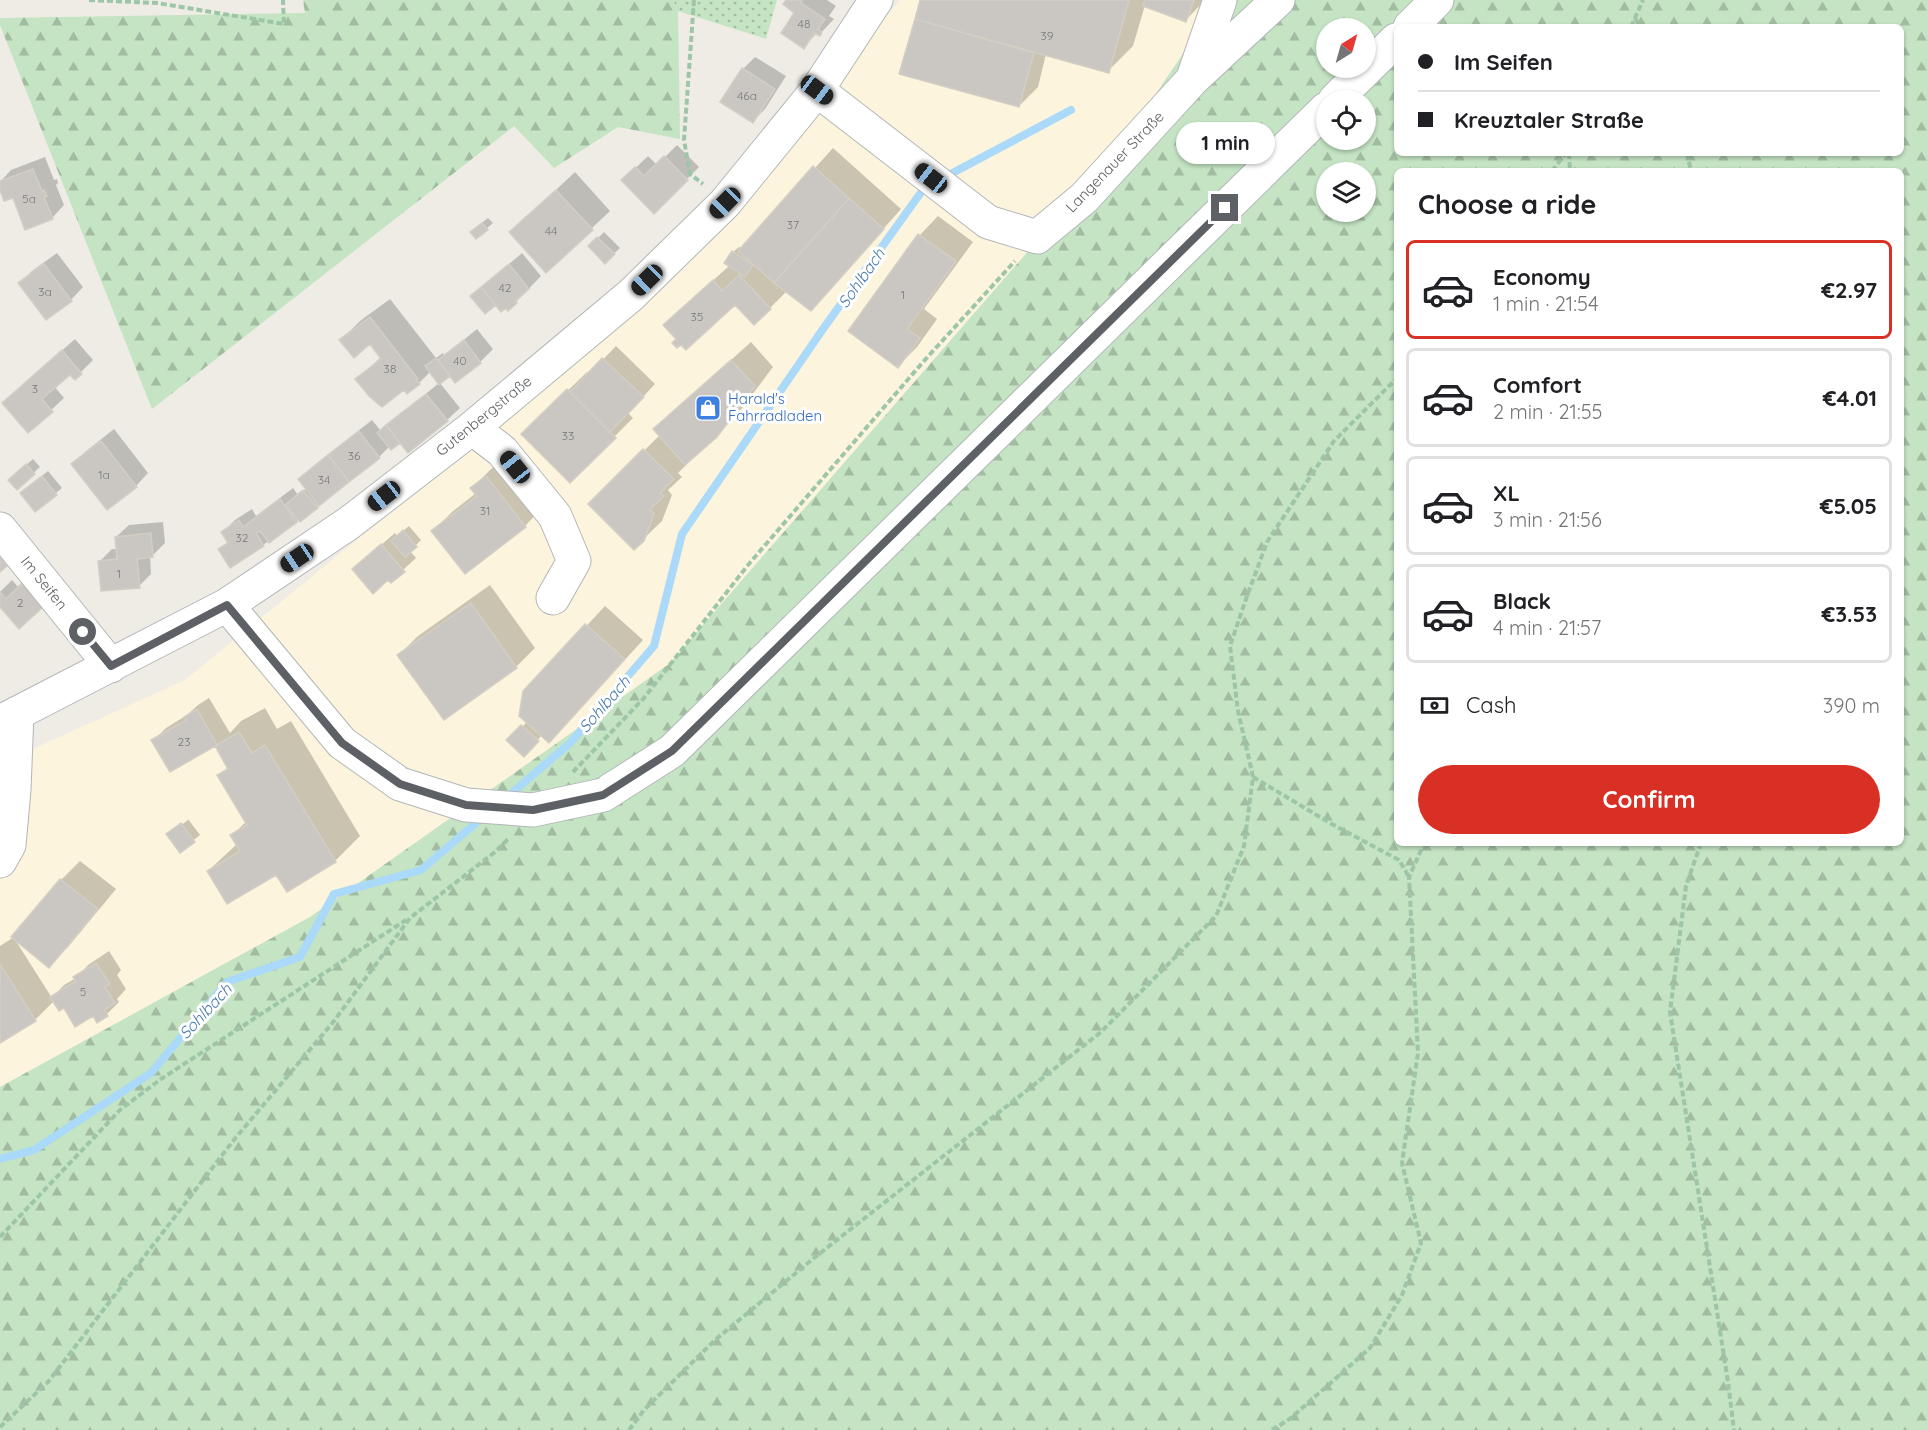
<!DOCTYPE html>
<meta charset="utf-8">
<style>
:root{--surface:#fff;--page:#f6f6f6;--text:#202124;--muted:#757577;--line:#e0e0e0;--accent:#d93025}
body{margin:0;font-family:Quicksand,sans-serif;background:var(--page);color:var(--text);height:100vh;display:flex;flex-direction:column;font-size:22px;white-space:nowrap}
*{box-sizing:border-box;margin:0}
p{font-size:20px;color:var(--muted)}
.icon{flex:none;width:33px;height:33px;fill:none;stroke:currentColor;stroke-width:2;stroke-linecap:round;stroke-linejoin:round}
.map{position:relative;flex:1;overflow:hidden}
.panel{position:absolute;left:1394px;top:168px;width:510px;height:678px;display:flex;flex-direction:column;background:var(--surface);border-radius:9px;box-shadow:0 2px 4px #0004}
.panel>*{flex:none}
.top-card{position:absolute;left:1394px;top:24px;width:510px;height:132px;border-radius:9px;box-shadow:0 2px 4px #0004;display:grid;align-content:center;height:132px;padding:0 24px;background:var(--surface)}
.needle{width:39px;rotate:37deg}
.buttons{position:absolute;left:1316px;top:18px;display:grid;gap:12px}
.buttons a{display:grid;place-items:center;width:60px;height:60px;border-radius:50%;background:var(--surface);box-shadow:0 2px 4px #0004;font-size:30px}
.end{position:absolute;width:27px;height:27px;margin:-14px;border:8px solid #5d6165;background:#fff;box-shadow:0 0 0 3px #fff}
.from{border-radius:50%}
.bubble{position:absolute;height:42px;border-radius:21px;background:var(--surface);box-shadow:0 2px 4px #0004;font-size:20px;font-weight:700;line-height:42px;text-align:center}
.car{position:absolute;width:18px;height:36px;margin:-18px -9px;border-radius:8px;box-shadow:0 0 4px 2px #0007;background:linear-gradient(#222 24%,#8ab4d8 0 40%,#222 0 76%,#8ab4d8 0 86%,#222 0)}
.top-card b{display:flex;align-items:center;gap:21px;height:57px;font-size:22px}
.top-card b+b{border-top:2px solid var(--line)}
.top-card i{width:15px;height:15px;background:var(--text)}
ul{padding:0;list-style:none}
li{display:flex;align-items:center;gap:18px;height:99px;margin:0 12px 9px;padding:0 12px;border:3px solid var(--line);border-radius:9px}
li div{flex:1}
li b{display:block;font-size:22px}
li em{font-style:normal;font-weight:700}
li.current{border-color:var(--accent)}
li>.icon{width:54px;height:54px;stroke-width:1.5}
h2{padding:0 24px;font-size:27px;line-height:72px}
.pay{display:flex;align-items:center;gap:15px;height:66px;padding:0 24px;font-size:22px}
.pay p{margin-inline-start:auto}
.primary-button{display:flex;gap:12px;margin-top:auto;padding:12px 24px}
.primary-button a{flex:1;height:69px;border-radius:36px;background:var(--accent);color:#fff;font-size:24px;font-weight:700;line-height:69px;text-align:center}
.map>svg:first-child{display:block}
.commercial{fill:#fcf4dd}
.grass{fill:url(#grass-dots)}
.forest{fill:url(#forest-firs);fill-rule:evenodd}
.shadow{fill:#0003}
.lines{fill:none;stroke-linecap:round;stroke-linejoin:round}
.stream{stroke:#aad9fa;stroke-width:8}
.building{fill:#cac7c2;stroke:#d3cec4;stroke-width:1.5}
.minor-casing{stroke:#b3b6b9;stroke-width:35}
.path{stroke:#9dc5a7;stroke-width:4;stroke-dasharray:6 3;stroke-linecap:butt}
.minor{stroke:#fff;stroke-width:33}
.minor-bridge-casing{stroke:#b3b6b9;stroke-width:35;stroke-linecap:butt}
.minor-bridge{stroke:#fff;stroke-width:33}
.route{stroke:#5d6165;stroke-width:8}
.labels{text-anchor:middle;stroke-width:6;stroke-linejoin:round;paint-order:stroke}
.number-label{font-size:12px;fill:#787a7c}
.street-label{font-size:15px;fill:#5d6165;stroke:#fff}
.shop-label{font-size:15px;fill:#366cbe;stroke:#fff;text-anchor:start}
.water-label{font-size:16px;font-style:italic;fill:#477aab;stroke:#fff}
</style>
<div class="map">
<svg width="1928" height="1430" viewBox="0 0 1928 1430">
<defs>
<pattern id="grass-dots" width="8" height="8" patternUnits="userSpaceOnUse" patternTransform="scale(1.5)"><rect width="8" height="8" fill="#c4e4c3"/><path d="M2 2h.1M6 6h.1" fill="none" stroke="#a2bca2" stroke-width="1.8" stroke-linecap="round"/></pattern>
<pattern id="forest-firs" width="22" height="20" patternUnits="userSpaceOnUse" patternTransform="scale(1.5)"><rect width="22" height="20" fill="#c4e4c3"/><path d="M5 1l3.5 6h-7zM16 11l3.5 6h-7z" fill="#a2bca2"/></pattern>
</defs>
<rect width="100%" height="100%" fill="#eeece5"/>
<path class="commercial" d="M 900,0 L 1206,0 L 1197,33 L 1124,141 L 669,665 L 310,917 L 0,1087 L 0,764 L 185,680 L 647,303 Z"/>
<path class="grass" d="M 673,0 L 777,0 L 766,39 L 678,11 Z"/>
<path class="forest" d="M 303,0 L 673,0 L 678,11 L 680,139 L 618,127 L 554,168 L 514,126 L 152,409 L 0,25 L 0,18 L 305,13 Z
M 1206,0 L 1928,0 L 1928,1430 L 0,1430 L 0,1087 L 310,917 L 669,664 L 1124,141 L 1197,33 ZM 1396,27 L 1900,27 L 1900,153 L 1396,153 ZM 1326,28 L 1365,28 L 1365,68 L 1326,68 ZM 1326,100 L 1365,100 L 1365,140 L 1326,140 ZM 1396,171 L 1900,171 L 1900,843 L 1396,843 ZM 1326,172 L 1365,172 L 1365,212 L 1326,212 Z"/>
<path class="shadow" d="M 787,0 L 827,0 L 836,6 L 829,16 L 834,19 L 819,35 L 817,33 L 803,47 L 796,12 Z
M 922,0 L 1205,0 L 1185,21 L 1145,5 L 1133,46 L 1108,71 L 1046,54 L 1038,87 L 1019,106 L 901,73 Z
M 755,57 L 786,76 L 765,109 L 753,121 L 743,69 Z
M 677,145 L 699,167 L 654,212 L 623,180 L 648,156 L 657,165 Z
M 833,148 L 901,209 L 829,290 L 787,291 L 770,308 L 735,302 L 678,339 L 684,307 L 730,265 L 733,252 L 739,247 L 742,249 Z
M 45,157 L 54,180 L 57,179 L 58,183 L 56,185 L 64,205 L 52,218 L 0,185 L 0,182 L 11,170 Z
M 575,172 L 610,211 L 591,229 L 511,232 Z
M 938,216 L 973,242 L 924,309 L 937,319 L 917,347 L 898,366 L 850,331 L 920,235 Z
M 488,218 L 493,223 L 477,237 L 478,226 Z
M 604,232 L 620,248 L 605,262 L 590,246 Z
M 57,253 L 83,287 L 71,300 L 20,283 L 32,271 Z
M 522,253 L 541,276 L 516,302 L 489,281 Z
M 390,299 L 436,358 L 443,353 L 444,356 L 477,329 L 493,349 L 480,362 L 456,381 L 450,374 L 439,382 L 460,408 L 447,420 L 400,441 L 392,448 L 390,446 L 379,457 L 317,507 L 263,545 L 220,550 L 229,541 L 223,532 L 235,520 L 252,509 L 256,516 L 293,488 L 298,495 L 307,488 L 300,479 L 312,467 L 372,420 L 381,431 L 439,383 L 431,371 L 419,383 L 404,388 L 357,380 L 381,357 L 370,342 L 341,340 L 360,321 Z
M 75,339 L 93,360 L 75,378 L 70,372 L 54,386 L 64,398 L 29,431 L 16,391 Z
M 751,342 L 773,367 L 736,416 L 678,473 L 682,477 L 668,490 L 672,495 L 662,521 L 634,548 L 590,504 L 660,435 L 674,411 Z
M 616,346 L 655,384 L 628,413 L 633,418 L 570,481 L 523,434 L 587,372 L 589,374 Z
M 114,429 L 148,473 L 136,486 L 73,464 L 85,452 Z
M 505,458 L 543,507 L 525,526 L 433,531 L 452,512 L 476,493 L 472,488 L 491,469 Z
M 33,459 L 40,467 L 17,488 L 16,474 Z
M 48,471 L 62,488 L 36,510 L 28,487 Z
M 163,522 L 165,543 L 153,555 L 150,556 L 151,574 L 139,586 L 100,561 L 112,549 L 117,549 L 116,537 L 129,525 Z
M 409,526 L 421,540 L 410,551 L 416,558 L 391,581 L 367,557 L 395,533 L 397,536 Z
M 36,572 L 55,593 L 0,605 L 0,592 L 12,580 L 19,588 Z
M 490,585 L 535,648 L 516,667 L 444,718 L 399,655 L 418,636 Z
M 605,606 L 643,640 L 567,723 L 542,735 L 524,755 L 509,740 L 527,722 L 525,692 Z
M 209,698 L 230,733 L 241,721 L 265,708 L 277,729 L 291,721 L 360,836 L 335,861 L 277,872 L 208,871 L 237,844 L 232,835 L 247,821 L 219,776 L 229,766 L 215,744 L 153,741 L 166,728 L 187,715 L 198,705 Z
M 188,819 L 200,835 L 180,851 L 172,832 L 188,820 Z
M 80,861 L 116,889 L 68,947 L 49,966 L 14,938 L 52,998 L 64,985 L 76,978 L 88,965 L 109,951 L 121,970 L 117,975 L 126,989 L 117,999 L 119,1002 L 107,1014 L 93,1014 L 64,1006 L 54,1001 L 35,1020 L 0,1042 L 0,946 L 14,937 L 61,880 Z"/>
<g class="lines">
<path class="stream" d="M 943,178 L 1071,110
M 506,798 L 570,743 L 654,646 L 682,534 L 823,329 L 922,191 L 930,186
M 0,1159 L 34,1150 L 151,1073 L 227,982 L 300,957 L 334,894 L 421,870 L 483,817"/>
</g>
<path class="building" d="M 786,0 L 802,0 L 801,3 L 825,19 L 818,29 L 822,32 L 820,36 L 814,33 L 804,49 L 781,33 L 794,13 L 783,4 Z
M 920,0 L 1129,0 L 1109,73 L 915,19 Z
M 1145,0 L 1194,0 L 1186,22 L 1143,6 Z
M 915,19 L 1034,53 L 1019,107 L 899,74 Z
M 742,68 L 775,89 L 753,123 L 720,102 Z
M 664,156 L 688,180 L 654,214 L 621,180 L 635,167 L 644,176 Z
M 813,166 L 849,198 L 774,283 L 738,251 Z
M 33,169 L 42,191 L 44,190 L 47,196 L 44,197 L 53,219 L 25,230 L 13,198 L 4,201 L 0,190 L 0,181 Z
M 556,190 L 593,230 L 546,273 L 509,232 Z
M 849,198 L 884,229 L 811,311 L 774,283 Z
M 482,223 L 488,230 L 476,239 L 470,232 Z
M 918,234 L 956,261 L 907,329 L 920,338 L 898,368 L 848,331 Z
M 597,237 L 615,254 L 605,264 L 588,246 Z
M 732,251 L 753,265 L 745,277 L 724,263 Z
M 44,264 L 72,301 L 46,320 L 18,283 Z
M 509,264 L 529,289 L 515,301 L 517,303 L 508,311 L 506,308 L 501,312 L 481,287 Z
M 739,275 L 771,309 L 754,325 L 735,305 L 686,350 L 681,345 L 677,348 L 672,343 L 676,339 L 663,325 L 713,280 L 722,291 Z
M 481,287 L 496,305 L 485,314 L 470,296 Z
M 370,317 L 418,379 L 416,380 L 420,384 L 407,394 L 404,390 L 382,407 L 370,397 L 355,379 L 381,359 L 370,344 L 354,358 L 339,340 Z
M 464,340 L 481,363 L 455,383 L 438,360 Z
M 62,350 L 82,374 L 75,380 L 70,375 L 42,399 L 53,412 L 28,433 L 2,403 Z
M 436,358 L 450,376 L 439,385 L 425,366 Z
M 602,358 L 644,397 L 610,432 L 570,392 Z
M 731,360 L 755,386 L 717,437 L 685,465 L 653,429 Z
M 567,389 L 616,438 L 570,483 L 521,434 Z
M 426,394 L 448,421 L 408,453 L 386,425 Z
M 386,425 L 400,443 L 391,450 L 377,433 Z
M 359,431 L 380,458 L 349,482 L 328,455 Z
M 101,441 L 137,487 L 107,510 L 71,464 Z
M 643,449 L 674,479 L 660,493 L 664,496 L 650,509 L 654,514 L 644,541 L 634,550 L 588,504 Z
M 328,455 L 349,482 L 319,506 L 298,479 Z
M 26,464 L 35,474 L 17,490 L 8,480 Z
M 42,476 L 57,495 L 35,512 L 20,493 Z
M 486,476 L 526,527 L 465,574 L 431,531 L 477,496 L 470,488 Z
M 303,490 L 318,508 L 300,522 L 285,505 Z
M 280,499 L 297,522 L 269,543 L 260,531 L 256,533 L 264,546 L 230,568 L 218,549 L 228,543 L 221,532 L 239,520 L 243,527 Z
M 403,530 L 417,547 L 405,557 L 391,541 Z
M 151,533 L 153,557 L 137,559 L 140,588 L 101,591 L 98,561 L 117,559 L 115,537 Z
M 381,544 L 405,572 L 391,583 L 388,580 L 373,594 L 352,569 Z
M 0,557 L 7,566 L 0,572 Z
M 22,583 L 43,607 L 19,629 L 0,607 L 0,592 L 6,599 Z
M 471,603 L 517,668 L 444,720 L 397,655 Z
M 585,624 L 625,659 L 549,743 L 519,716 L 523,691 Z
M 197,709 L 217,745 L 170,772 L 151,740 L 186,720 L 184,717 Z
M 521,725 L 539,741 L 524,757 L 506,740 Z
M 239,732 L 252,753 L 265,745 L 336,862 L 287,892 L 276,875 L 227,904 L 207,871 L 240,851 L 230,835 L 247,825 L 217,775 L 228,769 L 215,746 Z
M 181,823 L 195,842 L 180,853 L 166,834 Z
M 60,879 L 98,909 L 49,968 L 11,937 Z
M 96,963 L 110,984 L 105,987 L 115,1003 L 104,1010 L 108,1016 L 97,1023 L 93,1016 L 75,1027 L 64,1008 L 59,1011 L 50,997 L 76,981 L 73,977 Z
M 0,964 L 36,1021 L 0,1043 Z"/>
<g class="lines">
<g class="minor-casing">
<path id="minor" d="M 1410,27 L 1437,0
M 1194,75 L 1220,0
M 817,90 L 988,222 L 1037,237 L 1084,198 L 1192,80 L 1278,0
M 1335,100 L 1396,40
M 472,428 L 502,451 L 555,516 L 574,561 L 553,598
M 0,529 L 111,666
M 227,605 L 342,743 L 400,784
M 0,722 L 227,605 L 349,523 L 472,428 L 631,295 L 725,203 L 817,90 L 876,0
M 603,795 L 672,751 L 1326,109
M 0,861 L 9,845 L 14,790 L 17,713"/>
</g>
<path class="path" d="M 89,0 L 157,3 L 284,24 L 283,0
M 694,0 L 684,140 L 690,174 L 703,184
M 1635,18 L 1640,27
M 1631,27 L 1643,0
M 1569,153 L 1570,171
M 1687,153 L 1691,171
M 1552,171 L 1566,153
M 573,772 L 644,698 L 748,565 L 923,362 L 1015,261
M 1253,777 L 1330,823 L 1399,860 L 1409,877
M 1701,843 L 1686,886 L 1670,1012 L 1728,1382 L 1734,1430
M 0,1237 L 121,1109 L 161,1079 L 406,920
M 0,1427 L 48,1382 L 233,1141 L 334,1021 L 410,918 L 495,852 L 509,838
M 629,1430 L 644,1410 L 715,1340 L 814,1258 L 1101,1032 L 1216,916 L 1244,846 L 1253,777 L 1238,711 L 1230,646 L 1246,599 L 1267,542 L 1334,441 L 1396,379
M 1272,1430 L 1291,1418 L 1370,1348 L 1402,1295 L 1421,1243 L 1402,1163 L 1418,1053 L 1409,877 L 1422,848 L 1423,843"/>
<use href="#minor" class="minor"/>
<g class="minor-bridge-casing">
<path id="minor-bridge" d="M 400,784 L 466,805 L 533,810 L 603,795"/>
</g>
<use href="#minor-bridge" class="minor-bridge"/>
</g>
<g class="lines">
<path class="route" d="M 83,632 L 111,666 L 227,605 L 342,743 L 400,784 L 466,805 L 533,810 L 603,795 L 672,751 L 1225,208"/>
</g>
<defs>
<g id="shop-square" transform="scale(1.35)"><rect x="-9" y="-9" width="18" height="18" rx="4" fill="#3f7fe0" stroke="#fff"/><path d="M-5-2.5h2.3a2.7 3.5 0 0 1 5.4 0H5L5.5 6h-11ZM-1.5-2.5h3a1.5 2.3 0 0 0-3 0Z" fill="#fff"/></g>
</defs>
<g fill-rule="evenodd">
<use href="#shop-square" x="708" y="408"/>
</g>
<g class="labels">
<g class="number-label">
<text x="804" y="28">48</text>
<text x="1047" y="40">39</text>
<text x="747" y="100">46a</text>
<text x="29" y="203">5a</text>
<text x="793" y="229">37</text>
<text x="551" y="235">44</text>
<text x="505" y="292">42</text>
<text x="45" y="296">3a</text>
<text x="903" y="299">1</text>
<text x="697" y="321">35</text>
<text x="460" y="365">40</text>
<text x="390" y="373">38</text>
<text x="35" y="393">3</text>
<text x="568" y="440">33</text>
<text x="354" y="460">36</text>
<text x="104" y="479">1a</text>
<text x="324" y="484">34</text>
<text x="485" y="515">31</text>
<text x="242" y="542">32</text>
<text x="119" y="578">1</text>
<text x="20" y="607">2</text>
<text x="184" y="746">23</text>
<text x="83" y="996">5</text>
</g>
<g class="street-label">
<text transform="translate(1115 162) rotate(-46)" y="5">Langenauer Straße</text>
<text transform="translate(484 416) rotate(-39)" y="5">Gutenbergstraße</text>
<text transform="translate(44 583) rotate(51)" y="5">Im Seifen</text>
</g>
<g class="shop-label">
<text x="728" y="404">Harald's<tspan x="728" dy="17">Fahrradladen</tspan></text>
</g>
<g class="water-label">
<text transform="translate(861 278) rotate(-55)" y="6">Sohlbach</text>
<text transform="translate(604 704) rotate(-49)" y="6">Sohlbach</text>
<text transform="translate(205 1011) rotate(-47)" y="6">Sohlbach</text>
</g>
</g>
</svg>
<div class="buttons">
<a><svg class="needle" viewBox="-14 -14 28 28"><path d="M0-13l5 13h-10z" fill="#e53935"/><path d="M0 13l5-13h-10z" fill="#757577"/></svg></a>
<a><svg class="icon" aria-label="locate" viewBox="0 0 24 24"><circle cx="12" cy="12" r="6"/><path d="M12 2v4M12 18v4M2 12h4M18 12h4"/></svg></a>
<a><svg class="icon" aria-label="layers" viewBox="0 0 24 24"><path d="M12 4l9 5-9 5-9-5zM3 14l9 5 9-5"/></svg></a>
</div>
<i class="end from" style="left:83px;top:632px"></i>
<i class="end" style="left:1225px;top:208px"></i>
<div class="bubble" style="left:1176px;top:122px;width:99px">1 min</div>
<i class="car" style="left:817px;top:90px;rotate:127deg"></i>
<i class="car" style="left:931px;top:178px;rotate:308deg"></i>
<i class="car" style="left:725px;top:203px;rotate:225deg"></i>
<i class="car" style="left:647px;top:280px;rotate:226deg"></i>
<i class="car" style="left:515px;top:467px;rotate:321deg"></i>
<i class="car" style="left:384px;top:496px;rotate:232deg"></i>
<i class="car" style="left:297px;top:558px;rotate:236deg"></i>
<div class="top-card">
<b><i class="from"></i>Im Seifen</b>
<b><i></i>Kreuztaler Straße</b>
</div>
<section class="panel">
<h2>Choose a ride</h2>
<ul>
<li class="current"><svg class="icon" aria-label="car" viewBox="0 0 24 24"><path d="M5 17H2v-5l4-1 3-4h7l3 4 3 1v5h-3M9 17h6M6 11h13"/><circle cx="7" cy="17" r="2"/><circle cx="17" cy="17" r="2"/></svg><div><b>Economy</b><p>1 min · 21:54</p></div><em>€2.97</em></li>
<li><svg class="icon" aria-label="car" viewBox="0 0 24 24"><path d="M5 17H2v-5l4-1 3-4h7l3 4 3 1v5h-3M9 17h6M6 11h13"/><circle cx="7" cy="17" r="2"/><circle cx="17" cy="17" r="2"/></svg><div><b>Comfort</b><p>2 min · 21:55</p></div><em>€4.01</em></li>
<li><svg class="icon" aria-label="car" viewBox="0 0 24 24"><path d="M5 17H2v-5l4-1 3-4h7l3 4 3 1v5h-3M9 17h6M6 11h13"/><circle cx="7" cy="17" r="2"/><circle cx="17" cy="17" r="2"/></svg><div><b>XL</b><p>3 min · 21:56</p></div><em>€5.05</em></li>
<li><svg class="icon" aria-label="car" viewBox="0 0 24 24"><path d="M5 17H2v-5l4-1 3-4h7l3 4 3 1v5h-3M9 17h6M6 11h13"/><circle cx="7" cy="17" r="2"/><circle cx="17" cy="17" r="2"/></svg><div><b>Black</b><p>4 min · 21:57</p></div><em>€3.53</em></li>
</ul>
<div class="pay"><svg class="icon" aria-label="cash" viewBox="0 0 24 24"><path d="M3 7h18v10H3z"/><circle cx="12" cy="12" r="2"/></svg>Cash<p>390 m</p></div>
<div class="primary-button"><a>Confirm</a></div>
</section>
</div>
